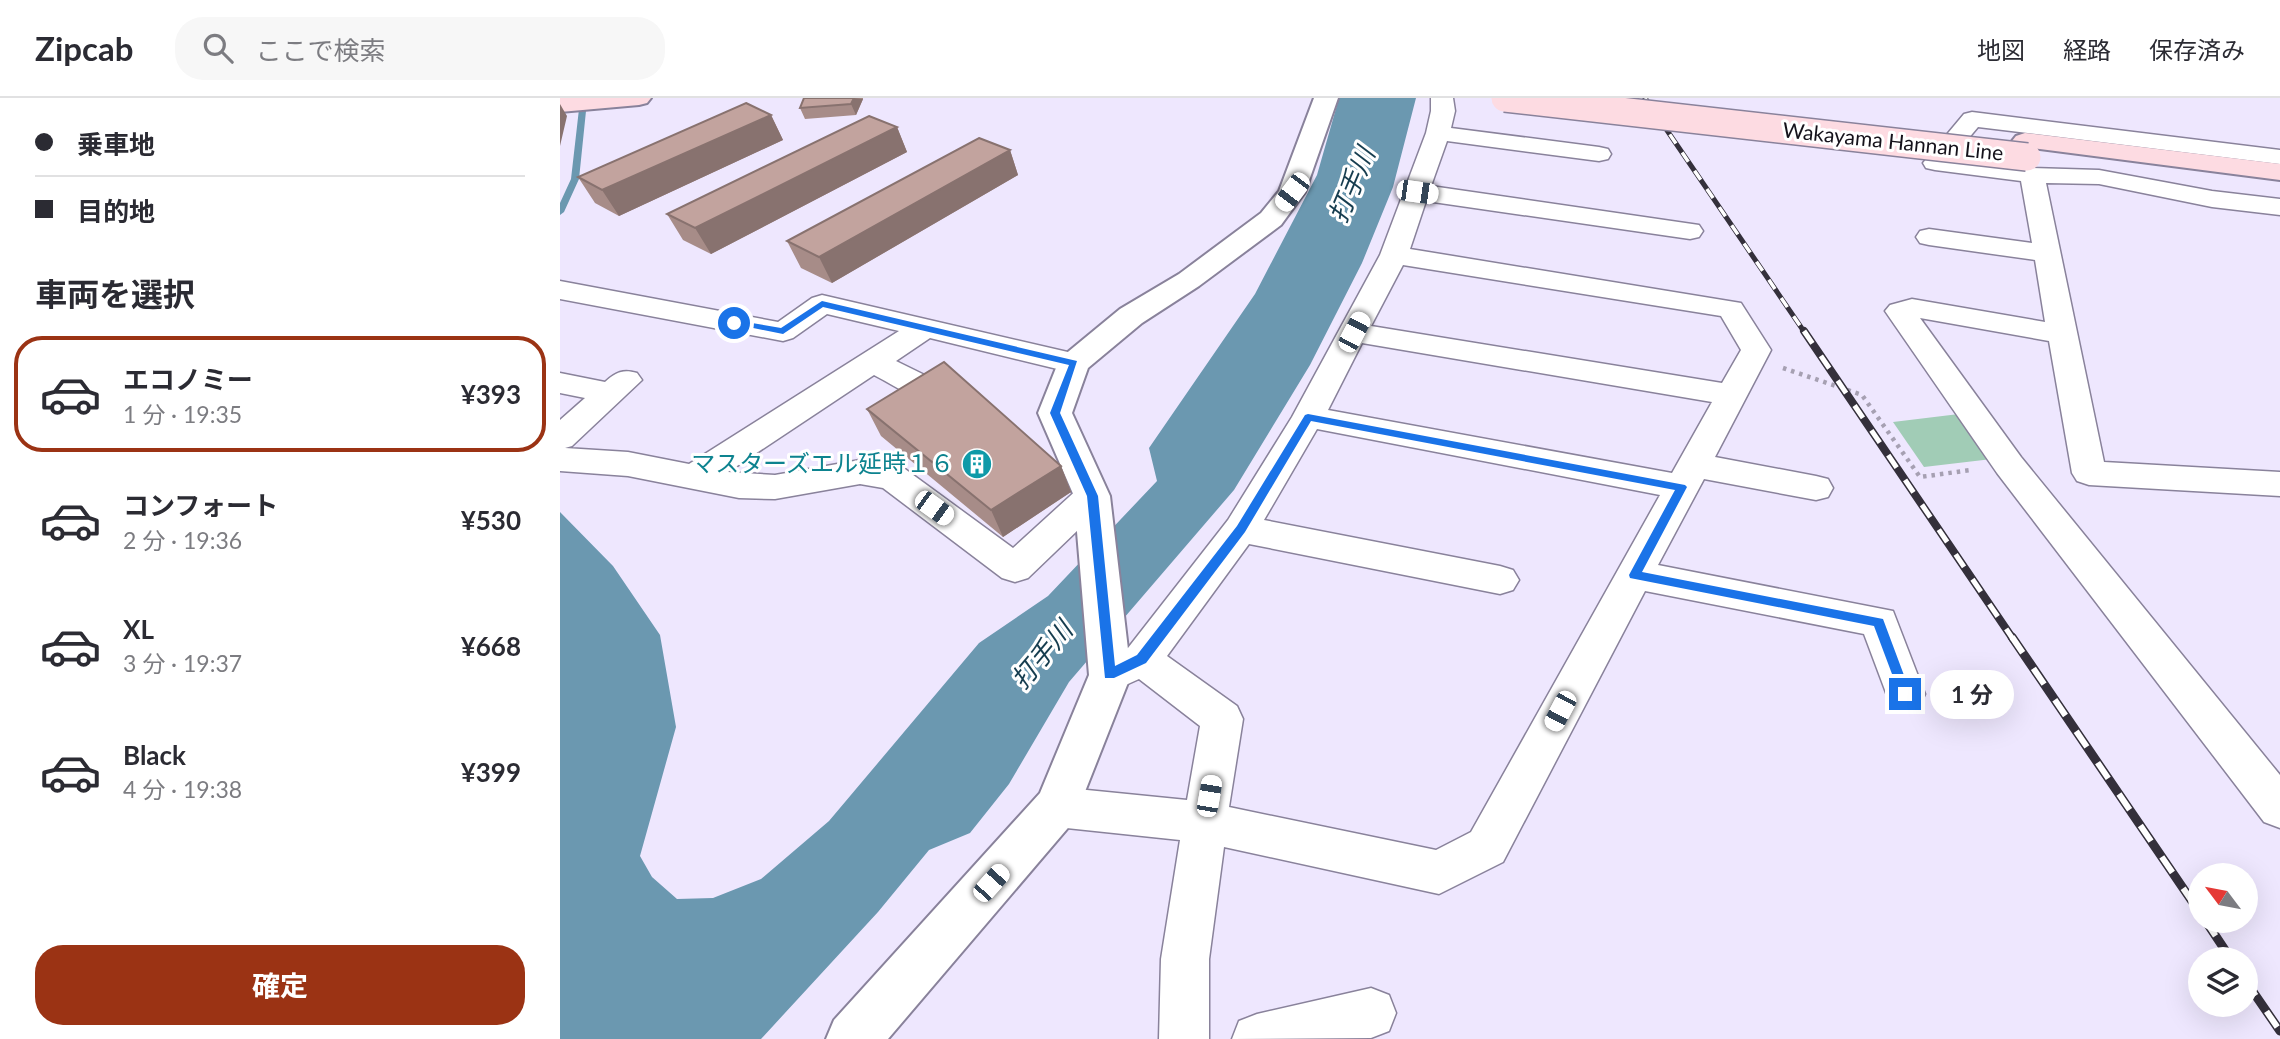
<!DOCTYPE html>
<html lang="ja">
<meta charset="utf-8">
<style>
:root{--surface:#fff;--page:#f7f7f7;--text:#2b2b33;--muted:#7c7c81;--line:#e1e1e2;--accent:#9b3314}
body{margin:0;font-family:Lato,"Noto Sans JP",sans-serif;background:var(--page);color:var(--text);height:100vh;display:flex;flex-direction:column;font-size:26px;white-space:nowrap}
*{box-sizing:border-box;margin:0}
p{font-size:23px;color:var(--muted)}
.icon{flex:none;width:38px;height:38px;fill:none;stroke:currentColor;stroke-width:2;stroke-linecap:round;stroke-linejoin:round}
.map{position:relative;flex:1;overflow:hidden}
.panel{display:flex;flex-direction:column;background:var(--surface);width:560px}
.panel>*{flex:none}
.hud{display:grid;align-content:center;height:154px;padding:0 35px;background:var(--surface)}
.needle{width:46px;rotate:302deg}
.fabs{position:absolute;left:1628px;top:765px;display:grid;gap:14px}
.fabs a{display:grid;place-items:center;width:70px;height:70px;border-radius:50%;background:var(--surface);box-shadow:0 7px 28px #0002;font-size:35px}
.end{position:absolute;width:32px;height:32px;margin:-16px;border:9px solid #1a73e8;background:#fff;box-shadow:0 0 0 4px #fff}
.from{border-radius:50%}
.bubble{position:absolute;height:49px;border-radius:24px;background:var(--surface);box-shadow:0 7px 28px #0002;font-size:23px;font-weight:700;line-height:49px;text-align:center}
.car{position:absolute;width:21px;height:42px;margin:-21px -10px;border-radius:9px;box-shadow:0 0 5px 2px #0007;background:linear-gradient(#fff 24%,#345 0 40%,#fff 0 76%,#345 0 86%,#fff 0)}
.hud b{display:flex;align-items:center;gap:24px;height:66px;font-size:26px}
.hud b+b{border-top:2px solid var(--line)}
.hud i{width:18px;height:18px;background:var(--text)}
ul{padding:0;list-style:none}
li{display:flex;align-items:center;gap:21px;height:116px;margin:0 14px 10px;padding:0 21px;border:4px solid transparent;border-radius:28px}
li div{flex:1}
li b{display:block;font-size:26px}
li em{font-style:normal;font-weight:700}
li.active{border-color:var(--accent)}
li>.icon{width:63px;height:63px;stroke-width:1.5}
h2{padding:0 35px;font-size:32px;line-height:84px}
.cta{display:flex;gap:14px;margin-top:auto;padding:14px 35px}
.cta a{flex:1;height:80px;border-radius:28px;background:var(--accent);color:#fff;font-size:28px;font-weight:700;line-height:80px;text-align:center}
header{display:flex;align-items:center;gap:42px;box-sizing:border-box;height:98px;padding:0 35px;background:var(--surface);border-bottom:2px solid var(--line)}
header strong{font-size:33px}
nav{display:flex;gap:38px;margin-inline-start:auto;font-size:24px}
.search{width:490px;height:63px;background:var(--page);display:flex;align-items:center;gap:18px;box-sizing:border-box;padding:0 24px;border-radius:28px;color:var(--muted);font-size:26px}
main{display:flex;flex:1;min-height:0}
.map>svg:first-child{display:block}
.green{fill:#a1ccb6}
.water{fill:#6b98b0}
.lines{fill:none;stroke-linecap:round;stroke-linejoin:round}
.stream{fill:#6b98b0;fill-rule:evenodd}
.minor-casing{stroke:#89829b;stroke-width:3}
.tertiary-casing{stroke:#89829b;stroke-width:4}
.secondary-casing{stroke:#89829b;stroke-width:4}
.path{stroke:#a6a0b2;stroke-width:4.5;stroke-dasharray:3.5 5;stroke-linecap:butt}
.minor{fill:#fff;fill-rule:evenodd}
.tertiary{fill:#fff;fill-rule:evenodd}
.secondary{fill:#fddbe2;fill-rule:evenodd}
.rail-far2-casing{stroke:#34303b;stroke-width:5}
.rail-far1-casing{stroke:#34303b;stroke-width:8}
.rail-casing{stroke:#34303b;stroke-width:9}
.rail-far2{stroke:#fff;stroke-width:3.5;stroke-dasharray:11;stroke-linecap:butt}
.rail-far1{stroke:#fff;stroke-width:5;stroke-dasharray:15;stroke-linecap:butt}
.rail{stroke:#fff;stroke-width:6;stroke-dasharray:19;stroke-linecap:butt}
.secondary-bridge-casing{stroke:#89829b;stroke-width:30;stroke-linecap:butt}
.secondary-bridge{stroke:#fddbe2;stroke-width:27}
.wall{fill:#a78c88}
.shaded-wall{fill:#88726f}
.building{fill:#c2a39e;stroke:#88726f;stroke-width:2}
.route{fill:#1a73e8}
.labels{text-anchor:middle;stroke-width:6;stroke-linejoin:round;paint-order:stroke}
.far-street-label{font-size:21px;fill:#15121b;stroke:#fff}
.culture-label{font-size:24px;fill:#0d838f;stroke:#fff;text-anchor:end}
.water-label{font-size:26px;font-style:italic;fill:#163d4f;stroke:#fff}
</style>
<header>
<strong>Zipcab</strong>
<div class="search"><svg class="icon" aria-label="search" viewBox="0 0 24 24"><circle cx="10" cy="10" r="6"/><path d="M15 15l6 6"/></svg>ここで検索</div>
<nav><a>地図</a><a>経路</a><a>保存済み</a></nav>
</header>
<main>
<section class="panel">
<div class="hud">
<b><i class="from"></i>乗車地</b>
<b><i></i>目的地</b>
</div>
<h2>車両を選択</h2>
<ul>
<li class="active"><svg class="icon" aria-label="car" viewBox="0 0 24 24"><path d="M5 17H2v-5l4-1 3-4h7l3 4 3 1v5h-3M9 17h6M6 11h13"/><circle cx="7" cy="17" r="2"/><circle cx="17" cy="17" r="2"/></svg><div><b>エコノミー</b><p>1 分 · 19:35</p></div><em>¥393</em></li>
<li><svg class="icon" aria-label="car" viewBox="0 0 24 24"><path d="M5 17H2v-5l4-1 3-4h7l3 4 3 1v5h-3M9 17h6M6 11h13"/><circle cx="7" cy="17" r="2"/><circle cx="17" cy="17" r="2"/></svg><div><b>コンフォート</b><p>2 分 · 19:36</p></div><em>¥530</em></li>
<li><svg class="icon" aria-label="car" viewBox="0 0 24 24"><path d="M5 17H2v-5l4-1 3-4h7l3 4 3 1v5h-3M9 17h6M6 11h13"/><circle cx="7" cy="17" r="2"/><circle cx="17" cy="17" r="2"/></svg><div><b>XL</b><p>3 分 · 19:37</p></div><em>¥668</em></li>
<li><svg class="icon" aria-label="car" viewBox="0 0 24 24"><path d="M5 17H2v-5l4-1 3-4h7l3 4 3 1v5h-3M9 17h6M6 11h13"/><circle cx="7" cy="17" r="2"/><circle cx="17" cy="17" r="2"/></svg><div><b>Black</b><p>4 分 · 19:38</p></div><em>¥399</em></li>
</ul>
<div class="cta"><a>確定</a></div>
</section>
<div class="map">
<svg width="1720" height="941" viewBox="0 0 1720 941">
<rect width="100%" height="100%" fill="#eee7fe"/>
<path class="green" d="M 1399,316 L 1432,361 L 1364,369 L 1333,324 Z"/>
<path class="water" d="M 779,0 L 856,0 L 833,89 L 802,165 L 750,267 L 674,392 L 509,584 L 449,686 L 410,735 L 369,752 L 318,814 L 201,941 L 0,941 L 0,414 L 53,468 L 100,537 L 116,629 L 80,758 L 92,779 L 117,801 L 153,800 L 201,781 L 269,723 L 419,545 L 488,498 L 597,383 L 589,350 L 695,196 L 757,77 Z"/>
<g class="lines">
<path class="stream" d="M 19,11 L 26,13 L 19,81 L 4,114 L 0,117 L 0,105 L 11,81 Z"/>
<g class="minor-casing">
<path id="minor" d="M 871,0 L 893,0 L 895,13 L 891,30 L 1039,49 L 1048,51 L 1051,56 L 1048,61 L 1039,63 L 887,43 L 871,88 L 1139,127 L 1143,133 L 1139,139 L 1130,141 L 866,103 L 850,151 L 1181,205 L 1211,252 L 1155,359 L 1256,378 L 1268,381 L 1273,390 L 1268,399 L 1256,402 L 1144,381 L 1098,467 L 1333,513 L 1365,596 L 1359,608 L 1345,613 L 1331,608 L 1304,536 L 1085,493 L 943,764 L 879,796 L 664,749 L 649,861 L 649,941 L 599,941 L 601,861 L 620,742 L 497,729 L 481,723 L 475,709 L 481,695 L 497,689 L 627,702 L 640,628 L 579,581 L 550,594 L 536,589 L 530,577 L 536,565 L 568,550 L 668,422 L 732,319 L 820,157 L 866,35 L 871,13 ZM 843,167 L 1161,218 L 1181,252 L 1162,285 L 811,228 ZM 802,245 L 1152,304 L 1112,375 L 768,312 ZM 757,331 L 1100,397 L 911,734 L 876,752 L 669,709 L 683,621 L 677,608 L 607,558 L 689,446 L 940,496 L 953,492 L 959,482 L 953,472 L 940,468 L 704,422 Z
M 1412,14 L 1720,52 L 1720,66 L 1418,29 L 1392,60 L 1472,70 L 1539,72 L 1652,93 L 1720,101 L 1720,117 L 1652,109 L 1539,86 L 1486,85 L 1544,364 L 1720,374 L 1720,398 L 1529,387 L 1517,383 L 1512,375 L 1489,243 L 1360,220 L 1461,359 L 1720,677 L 1720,730 L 1704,724 L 1437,375 L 1325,213 L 1330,207 L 1352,201 L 1485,224 L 1475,162 L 1369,147 L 1360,145 L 1356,139 L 1360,133 L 1369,131 L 1472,145 L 1461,83 L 1375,72 L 1366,70 L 1363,65 L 1404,16 Z
M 0,183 L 218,224 L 252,200 L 262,197 L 525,258 L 529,265 L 525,272 L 514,275 L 370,240 L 336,263 L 389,289 L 394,296 L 389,303 C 364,310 336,288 314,277 L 168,374 L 215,377 L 300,362 L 345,371 L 453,450 L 520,389 L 532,386 L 544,389 L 549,398 L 544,407 L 468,480 L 455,484 L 442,480 L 323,390 L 300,386 L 215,401 L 179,400 L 68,378 L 0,373 L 0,322 L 25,300 L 0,295 L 0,275 L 45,284 C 56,274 63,271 77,275 L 82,282 L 12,348 L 5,350 L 68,354 L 129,366 L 339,233 L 267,216 L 233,240 L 223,243 L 0,201 Z
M 811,890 L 829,897 L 836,915 L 829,933 L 811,940 L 672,941 L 679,923 L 697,916 Z"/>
</g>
<g class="tertiary-casing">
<path id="tertiary" d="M 754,0 L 778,0 L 745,94 L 721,127 L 639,188 L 582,225 L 528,270 L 512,315 L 550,398 L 571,577 L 513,724 L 328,941 L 266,941 L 274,922 L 480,695 L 529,577 L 514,398 L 478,315 L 498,265 L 503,258 L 560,211 L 619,176 L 701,115 L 719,93 Z"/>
</g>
<g class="secondary-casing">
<path id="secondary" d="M 0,0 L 91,0 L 87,5 L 79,7 L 0,14 Z
M 1465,35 L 1720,66 L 1720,82 L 1456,48 L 1452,43 L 1456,38 Z"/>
</g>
<path class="path" d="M 1223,270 L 1302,297 L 1360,379 L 1411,372"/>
<use href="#minor" class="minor"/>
<use href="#tertiary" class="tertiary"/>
<use href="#secondary" class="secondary"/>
<g class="rail-far2-casing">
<path id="rail-far2" d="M 1085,0 L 1245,235"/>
</g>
<g class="rail-far1-casing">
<path id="rail-far1" d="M 1244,233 L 1453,541"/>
</g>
<g class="rail-casing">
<path id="rail" d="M 1452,539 L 1640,815
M 1645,822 L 1671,861
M 1685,882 L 1720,933"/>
</g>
<use href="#rail-far2" class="rail-far2"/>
<use href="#rail-far1" class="rail-far1"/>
<use href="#rail" class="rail"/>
<g class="secondary-bridge-casing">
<path id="secondary-bridge" d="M 945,0 L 1467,59"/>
</g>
<use href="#secondary-bridge" class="secondary-bridge"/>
</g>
<path class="wall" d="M 244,0 L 303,0 L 303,1 L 296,17 L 245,21 L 240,10 Z
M 211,17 L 223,42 L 59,118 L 35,105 L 18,79 Z
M 337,29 L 347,54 L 151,156 L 123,142 L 107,116 Z
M 450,52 L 458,77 L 272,185 L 241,170 L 227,143 Z
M 307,311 L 501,368 L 511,394 L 443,439 L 321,338 Z"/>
<path class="shaded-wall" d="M 294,0 L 303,1 L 296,17 L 291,6 Z
M 0,6 L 7,18 L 0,48 Z
M 211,17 L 223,42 L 59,118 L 42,92 Z
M 337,29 L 347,54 L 151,156 L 135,130 Z
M 450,52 L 458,77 L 272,185 L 259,159 Z
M 501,368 L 511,394 L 443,439 L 431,412 Z"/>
<path class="building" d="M 244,0 L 294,0 L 291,6 L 240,10 Z
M 186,5 L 211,17 L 42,92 L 18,79 Z
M 309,18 L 337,29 L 135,130 L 107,116 Z
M 419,40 L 450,52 L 259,159 L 227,143 Z
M 384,264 L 501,368 L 431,412 L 307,311 Z"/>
<path class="route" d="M 262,203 L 517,263 L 500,315 L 538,398 L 555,568 L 577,557 L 677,428 L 745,317 L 748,316 L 1125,387 L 1127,389 L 1082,474 L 1323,521 L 1351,596 L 1349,600 L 1341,600 L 1314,528 L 1070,480 L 1069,477 L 1115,392 L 751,323 L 685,434 L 586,565 L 554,580 L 545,580 L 527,398 L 490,315 L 509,267 L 263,209 L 223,236 L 169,225 L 174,222 L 221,230 Z"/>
<defs>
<g id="building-disc" transform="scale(1.575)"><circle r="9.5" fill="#0f9aa8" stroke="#fff"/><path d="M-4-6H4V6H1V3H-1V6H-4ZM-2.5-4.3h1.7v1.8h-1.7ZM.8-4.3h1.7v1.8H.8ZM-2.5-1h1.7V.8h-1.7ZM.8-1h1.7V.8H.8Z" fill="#fff"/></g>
</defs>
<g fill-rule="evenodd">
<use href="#building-disc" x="417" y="366"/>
</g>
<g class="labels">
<g class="far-street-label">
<text transform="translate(1333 44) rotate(6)" y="7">Wakayama Hannan Line</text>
</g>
<g class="culture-label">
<text x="394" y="374">マスターズエル延時１６</text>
</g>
<g class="water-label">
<text transform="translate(792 87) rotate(-67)" y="9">打手川</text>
<text transform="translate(482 557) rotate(-50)" y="9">打手川</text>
</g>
</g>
</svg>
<div class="fabs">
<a><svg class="needle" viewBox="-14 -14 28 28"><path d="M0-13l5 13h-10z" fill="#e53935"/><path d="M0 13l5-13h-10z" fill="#7c7c81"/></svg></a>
<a><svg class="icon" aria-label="layers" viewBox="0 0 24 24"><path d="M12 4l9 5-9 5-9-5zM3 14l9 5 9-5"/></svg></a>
</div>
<i class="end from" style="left:174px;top:225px"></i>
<i class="end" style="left:1345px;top:596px"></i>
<div class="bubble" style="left:1370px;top:572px;width:84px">1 分</div>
<i class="car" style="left:732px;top:94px;rotate:217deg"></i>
<i class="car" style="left:857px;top:94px;rotate:98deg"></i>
<i class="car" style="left:794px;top:234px;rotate:28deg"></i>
<i class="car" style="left:374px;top:410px;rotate:126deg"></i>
<i class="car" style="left:1000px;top:613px;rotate:208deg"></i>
<i class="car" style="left:649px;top:698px;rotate:10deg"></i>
<i class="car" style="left:431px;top:785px;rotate:42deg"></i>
</div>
</main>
